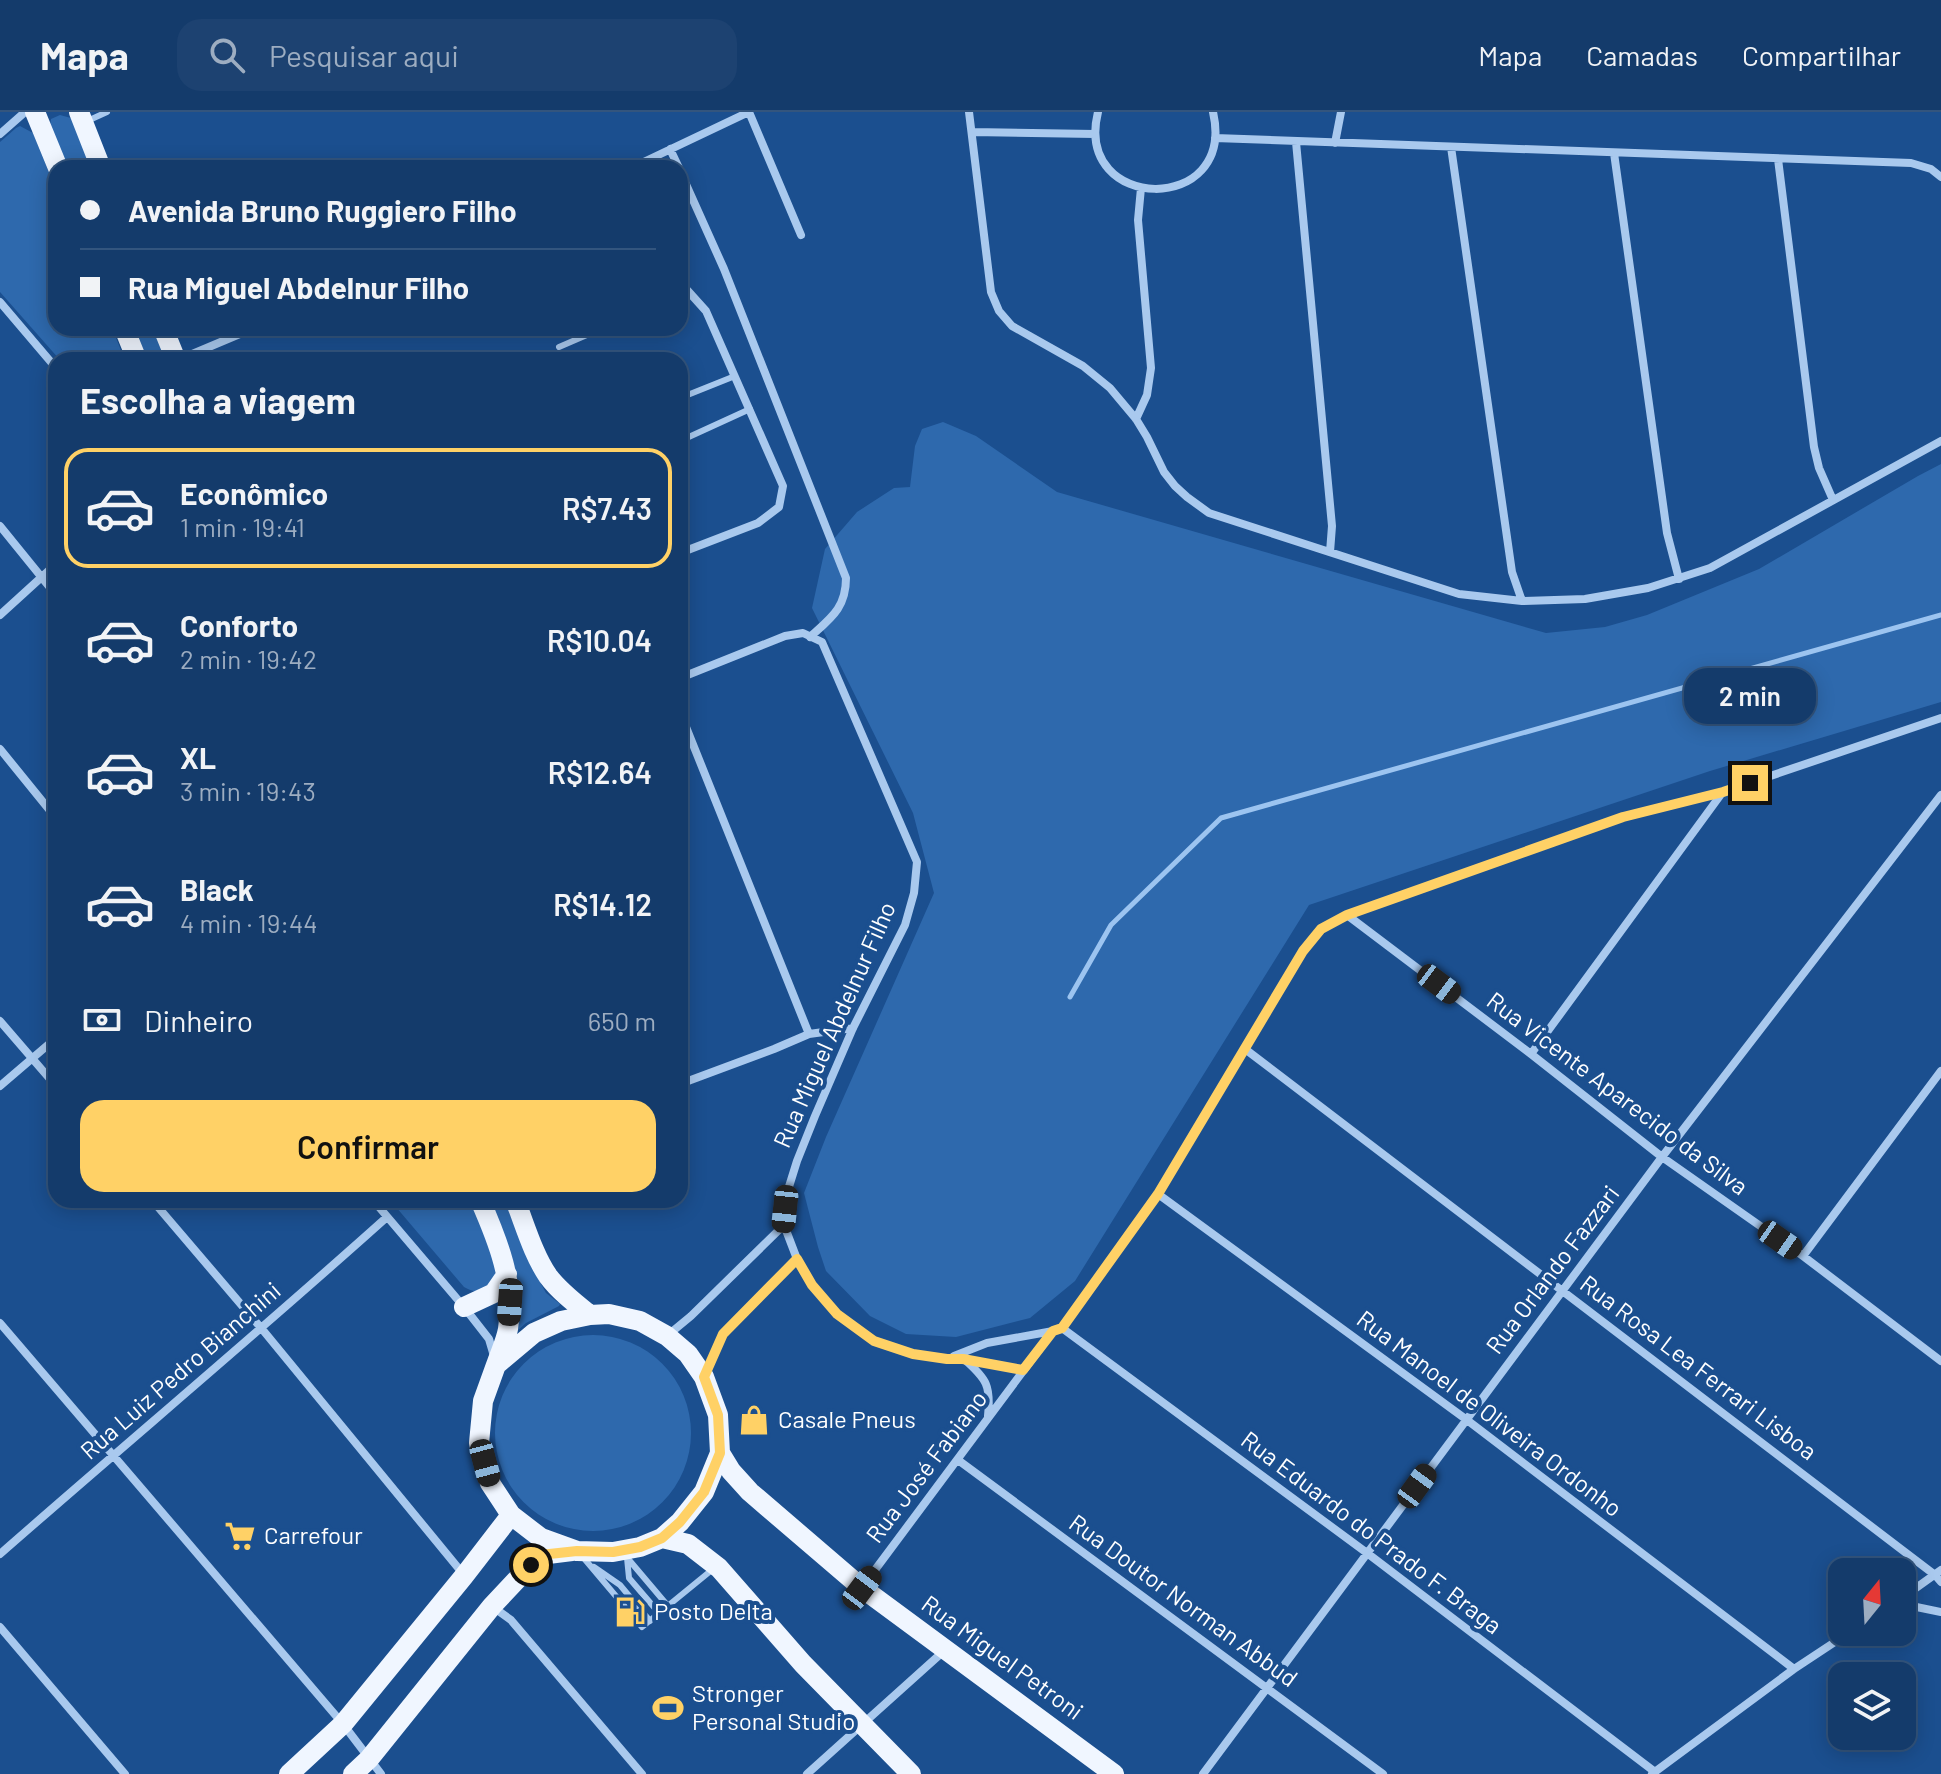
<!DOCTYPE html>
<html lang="pt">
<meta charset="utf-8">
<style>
:root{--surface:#143b6b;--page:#1d4271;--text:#f1f3f6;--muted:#9dadc1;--line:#33557e;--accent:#ffd166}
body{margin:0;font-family:Barlow,sans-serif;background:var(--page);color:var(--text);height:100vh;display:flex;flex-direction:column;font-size:30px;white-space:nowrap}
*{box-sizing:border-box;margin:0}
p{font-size:26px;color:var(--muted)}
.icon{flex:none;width:44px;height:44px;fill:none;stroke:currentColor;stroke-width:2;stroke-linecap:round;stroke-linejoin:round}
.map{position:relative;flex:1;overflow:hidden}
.sheet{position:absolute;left:48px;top:240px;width:640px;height:856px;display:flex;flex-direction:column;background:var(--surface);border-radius:24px;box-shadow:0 4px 20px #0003,0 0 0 2px var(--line)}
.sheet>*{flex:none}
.banner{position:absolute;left:48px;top:48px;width:640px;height:176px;border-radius:24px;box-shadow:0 4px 20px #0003,0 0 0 2px var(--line);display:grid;align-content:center;height:176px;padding:0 32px;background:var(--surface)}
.needle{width:52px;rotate:18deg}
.fabs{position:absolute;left:1828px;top:1446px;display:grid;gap:16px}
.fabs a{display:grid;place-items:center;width:88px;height:88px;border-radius:16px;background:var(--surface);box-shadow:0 4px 20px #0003,0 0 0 2px var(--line);font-size:40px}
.end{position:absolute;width:36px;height:36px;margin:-18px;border:10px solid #ffd166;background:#111;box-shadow:0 0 0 4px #111}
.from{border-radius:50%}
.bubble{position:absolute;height:56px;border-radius:24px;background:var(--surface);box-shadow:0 4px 20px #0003,0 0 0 2px var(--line);font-size:26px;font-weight:600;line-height:56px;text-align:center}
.car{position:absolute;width:24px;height:48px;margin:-24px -12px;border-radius:10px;box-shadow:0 0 6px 2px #0007;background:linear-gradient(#222 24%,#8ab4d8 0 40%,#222 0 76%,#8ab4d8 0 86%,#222 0)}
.banner b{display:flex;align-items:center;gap:28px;height:76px;font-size:30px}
.banner b+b{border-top:2px solid var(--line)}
.banner i{width:20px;height:20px;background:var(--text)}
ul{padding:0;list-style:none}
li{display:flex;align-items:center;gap:24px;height:120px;margin:0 16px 12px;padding:0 16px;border:4px solid transparent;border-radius:24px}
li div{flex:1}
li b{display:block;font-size:30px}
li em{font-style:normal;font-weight:600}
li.active{border-color:var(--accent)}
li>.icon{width:72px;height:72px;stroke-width:1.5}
h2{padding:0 32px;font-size:36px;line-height:96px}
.pay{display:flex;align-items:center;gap:20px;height:88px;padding:0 32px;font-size:30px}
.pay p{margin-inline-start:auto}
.action{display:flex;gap:16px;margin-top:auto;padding:16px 32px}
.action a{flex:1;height:92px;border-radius:24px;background:var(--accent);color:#111;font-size:32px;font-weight:600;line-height:92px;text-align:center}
header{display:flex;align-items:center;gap:48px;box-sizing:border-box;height:112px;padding:0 40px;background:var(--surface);border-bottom:2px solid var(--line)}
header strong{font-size:38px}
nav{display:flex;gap:44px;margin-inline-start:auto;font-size:28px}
.search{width:560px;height:72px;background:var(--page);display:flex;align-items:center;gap:20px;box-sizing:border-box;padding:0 28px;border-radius:24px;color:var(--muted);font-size:30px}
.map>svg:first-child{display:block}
.green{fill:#2e69ad}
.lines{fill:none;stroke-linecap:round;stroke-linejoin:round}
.stream{stroke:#9cc4f0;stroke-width:5}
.lane{stroke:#a9c9ee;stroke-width:6}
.street{stroke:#a9c9ee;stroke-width:8}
.primary{stroke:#f0f6ff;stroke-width:20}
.route{stroke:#ffd166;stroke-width:10}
.labels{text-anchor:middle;stroke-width:8;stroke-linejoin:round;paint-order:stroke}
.street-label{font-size:24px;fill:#fff;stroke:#1b4f8f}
.poi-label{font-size:24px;fill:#fff;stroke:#1b4f8f;text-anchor:start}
</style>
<header>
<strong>Mapa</strong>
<div class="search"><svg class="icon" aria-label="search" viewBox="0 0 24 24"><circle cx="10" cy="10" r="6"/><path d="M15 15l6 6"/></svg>Pesquisar aqui</div>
<nav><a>Mapa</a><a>Camadas</a><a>Compartilhar</a></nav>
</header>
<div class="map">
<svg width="1941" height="1662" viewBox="0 0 1941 1662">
<rect width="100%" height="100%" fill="#1b4f8f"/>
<path class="green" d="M 60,3 L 71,6 L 73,10 L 92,56 L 67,56 L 50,15 L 51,7 Z
M 20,14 L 33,21 L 56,78 L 56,216 L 112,216 L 125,248 L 60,248 L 0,180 L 0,30 L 16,16 Z
M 132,216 L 158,216 L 170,248 L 145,248 Z
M 943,310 L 976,324 L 1057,380 L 1546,521 L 1605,515 L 1647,503 L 1759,457 L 1918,364 L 1941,352 L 1941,590 L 1710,659 L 1309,793 L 1075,1169 L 1030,1206 L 956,1225 L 906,1222 L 870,1204 L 826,1159 L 818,1135 L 804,1081 L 826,1025 L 934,781 L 913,701 L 812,496 L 825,437 L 857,400 L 894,376 L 910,375 L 915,334 L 922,317 Z
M 390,1088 L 470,1088 C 477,1104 498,1146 495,1163 C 494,1170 488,1174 482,1177 C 475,1181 472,1179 464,1175 Z
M 484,1088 L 505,1088 L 540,1170 L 546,1181 L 560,1192 L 559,1194 L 526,1211 L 516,1220 Z
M495 1321a98 98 0 1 1 196 0a98 98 0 1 1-196 0Z"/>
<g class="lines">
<path class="stream" d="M 1070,885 L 1111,813 L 1221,706 L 1941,503"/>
<path class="lane" d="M 85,10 L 107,0
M 559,235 L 603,216
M 680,286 L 735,264
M 680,329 L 750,297
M 624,1442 L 668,1494
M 582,1444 L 642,1515 L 713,1457
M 627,1446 L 629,1466 L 659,1501
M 594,1455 L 620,1473 L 650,1509"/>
<path class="street" d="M 749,0 L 801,123
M 969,0 L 991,180 L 999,199 L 1012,214 L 1083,254 L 1110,276 L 1136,307 L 1147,325 L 1164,360 L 1175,374 L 1187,385 L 1209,401 L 1459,482 L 1522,489 L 1585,487 L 1648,476 L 1710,456 L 1941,329
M 1098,0 C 1073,101 1237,104 1213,0
M 972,20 L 1095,22
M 0,22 L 25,0
M 1215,26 L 1911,51 L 1931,57 L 1941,65
M 1296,30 L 1332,414 L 1330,440
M 1335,31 L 1341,0
M 1451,35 L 1512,460 L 1522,489
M 670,37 L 679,56
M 1614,41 L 1667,421 L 1679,467
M 1778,47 L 1814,335 L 1819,356 L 1833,388
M 631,56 L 749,0
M 680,59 L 724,157 L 846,466 C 846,496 831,506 810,525
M 680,174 L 688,179 L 706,199 L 783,374 L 779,395 L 758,411 L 680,441
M 0,190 L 56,256
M 178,248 L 254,216
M 1136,307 L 1147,283 L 1151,256 L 1138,108 L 1141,76
M 0,414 L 56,483
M 0,503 L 56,452
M 680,566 L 785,524 L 803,521 L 822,530 L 917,750 L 914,781 L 905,813 L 853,916 L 815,1004 L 797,1049 L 787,1081 L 784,1113 L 797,1147 L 812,1173 L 837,1202 L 874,1229 L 913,1242 L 947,1247 L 963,1247 L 1023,1258
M 680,600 L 809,922
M 0,637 L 56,706
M 1347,803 L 1531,942 L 1662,1045 L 1803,1144 L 1941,1249
M 0,909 L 56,974
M 1245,937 L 1935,1463 L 1941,1470
M 1531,942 L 1722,681
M 680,972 L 774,937 L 809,922 L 853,916
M 0,974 L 56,926
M 1158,1082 L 1467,1308 L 1794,1557
M 152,1088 L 262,1217 L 464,1463
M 373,1088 L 464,1195 L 489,1227 L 494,1244
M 1803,1144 L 1941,959
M 0,1211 L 343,1612 L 381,1662
M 1062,1216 L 1367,1441 L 1655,1660
M 668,1223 L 691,1204 L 784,1113
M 954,1244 L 987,1231 L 1053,1219
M 964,1247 C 987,1267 991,1274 988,1304
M 705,1264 L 723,1222 L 797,1147
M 958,1348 L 1383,1662
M 0,1442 C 129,1329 260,1219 387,1105
M 863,1474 L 1053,1219 L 1062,1216 L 1158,1082 L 1303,839 L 1321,817 L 1347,803 L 1623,705 L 1723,680 L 1941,606
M 1902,1486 L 1941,1458
M 1902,1492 L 1941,1500
M 493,1495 L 511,1508 L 642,1662
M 0,1515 L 125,1662
M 807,1662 L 945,1538
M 1203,1662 L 1662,1045 L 1941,683
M 1652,1662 L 1794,1557 L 1850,1520"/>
<path class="primary" d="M 35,0 L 58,56
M 79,0 L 101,56
M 124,216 L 137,248
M 163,216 L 176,248
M 480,1088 C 498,1129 515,1171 508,1217 C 506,1229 500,1241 496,1253
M 515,1088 C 525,1113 533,1142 548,1164 C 559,1179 576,1192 590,1203
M 464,1195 L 494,1181 L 507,1162
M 609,1202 L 640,1209 L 667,1224 L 688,1242 L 704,1265 L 718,1303 L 720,1341 L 704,1380 L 680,1410 L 662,1426 L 640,1435 L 613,1440 L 577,1439 L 541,1426 L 511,1403 L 490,1371 L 479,1331 L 483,1289 L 496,1253 L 534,1221 L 561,1209 L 590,1203 Z
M 720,1341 L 731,1359 L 750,1380 L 862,1476 L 1114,1662
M 662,1426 L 688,1432 L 719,1456 L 803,1552 L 911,1662
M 289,1662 L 343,1612 L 464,1464 L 511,1403
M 353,1662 L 369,1647 L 492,1494 L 540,1443 L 572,1439"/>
</g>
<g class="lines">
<path class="route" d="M 531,1453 L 540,1443 L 577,1439 L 613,1440 L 640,1435 L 662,1426 L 680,1410 L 704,1380 L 720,1341 L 718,1303 L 704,1265 L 723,1222 L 797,1147 L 812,1173 L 837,1202 L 874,1229 L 913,1242 L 947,1247 L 963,1247 L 1023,1258 L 1053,1219 L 1062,1216 L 1158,1082 L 1303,839 L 1321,817 L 1347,803 L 1623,705 L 1723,680 L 1750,671"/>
</g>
<defs>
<g id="shop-bare" transform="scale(2.4)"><path d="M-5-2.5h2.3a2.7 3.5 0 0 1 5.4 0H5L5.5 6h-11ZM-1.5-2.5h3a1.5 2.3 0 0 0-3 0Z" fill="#ffd166" stroke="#1b4f8f" stroke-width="2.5" paint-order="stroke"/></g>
<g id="supermarket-bare" transform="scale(2.4)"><path d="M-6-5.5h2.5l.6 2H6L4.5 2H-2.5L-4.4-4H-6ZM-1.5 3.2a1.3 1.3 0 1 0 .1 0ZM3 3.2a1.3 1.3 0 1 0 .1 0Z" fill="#ffd166" stroke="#1b4f8f" stroke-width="2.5" paint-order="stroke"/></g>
<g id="fuel-bare" transform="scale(2.4)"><path d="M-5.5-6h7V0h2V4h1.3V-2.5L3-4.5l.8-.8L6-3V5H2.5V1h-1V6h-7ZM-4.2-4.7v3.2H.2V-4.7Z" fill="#ffd166" stroke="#1b4f8f" stroke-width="2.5" paint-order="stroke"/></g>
<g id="stadium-bare" transform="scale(2.4)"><path d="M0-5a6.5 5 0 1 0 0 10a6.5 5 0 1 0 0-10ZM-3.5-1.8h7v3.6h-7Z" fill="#ffd166" stroke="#1b4f8f" stroke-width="2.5" paint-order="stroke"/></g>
</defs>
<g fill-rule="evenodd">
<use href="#shop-bare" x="754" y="1308"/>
<use href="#supermarket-bare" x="240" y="1424"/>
<use href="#fuel-bare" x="630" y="1500"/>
<use href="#stadium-bare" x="668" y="1596"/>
</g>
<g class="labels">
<g class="street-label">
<text transform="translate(835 913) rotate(-66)" y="8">Rua Miguel Abdelnur Filho</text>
<text transform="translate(1617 982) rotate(37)" y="8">Rua Vicente Aparecido da Silva</text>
<text transform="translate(1553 1158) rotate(-53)" y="8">Rua Orlando Fazzari</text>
<text transform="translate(1698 1256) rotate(37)" y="8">Rua Rosa Lea Ferrari Lisboa</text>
<text transform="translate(181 1259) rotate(-41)" y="8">Rua Luiz Pedro Bianchini</text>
<text transform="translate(1489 1302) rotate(37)" y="8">Rua Manoel de Oliveira Ordonho</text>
<text transform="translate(927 1355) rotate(-53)" y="8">Rua José Fabiano</text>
<text transform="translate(1371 1421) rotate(37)" y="8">Rua Eduardo do Prado F. Braga</text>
<text transform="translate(1183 1489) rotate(36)" y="8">Rua Doutor Norman Abbud</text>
<text transform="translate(1002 1546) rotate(36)" y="8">Rua Miguel Petroni</text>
</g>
<g class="poi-label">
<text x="778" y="1316">Casale Pneus</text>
<text x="264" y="1432">Carrefour</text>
<text x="654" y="1508">Posto Delta</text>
<text x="692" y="1590">Stronger<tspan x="692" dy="28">Personal Studio</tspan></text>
</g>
</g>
</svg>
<div class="fabs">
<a><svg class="needle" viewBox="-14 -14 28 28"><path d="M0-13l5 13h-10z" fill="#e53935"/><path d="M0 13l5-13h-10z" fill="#9dadc1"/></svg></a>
<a><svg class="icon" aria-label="layers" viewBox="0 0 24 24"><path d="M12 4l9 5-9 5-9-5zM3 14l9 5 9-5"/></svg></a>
</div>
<i class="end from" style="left:531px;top:1453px"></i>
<i class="end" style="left:1750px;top:671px"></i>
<div class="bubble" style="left:1684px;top:556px;width:132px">2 min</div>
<i class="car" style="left:1439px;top:872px;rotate:127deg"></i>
<i class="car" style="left:785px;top:1097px;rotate:186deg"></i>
<i class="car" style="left:1780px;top:1128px;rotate:125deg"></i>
<i class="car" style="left:510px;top:1190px;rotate:184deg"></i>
<i class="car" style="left:485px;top:1351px;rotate:165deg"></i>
<i class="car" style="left:1417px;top:1374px;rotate:36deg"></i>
<i class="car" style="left:862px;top:1476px;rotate:37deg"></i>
<div class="banner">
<b><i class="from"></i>Avenida Bruno Ruggiero Filho</b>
<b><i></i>Rua Miguel Abdelnur Filho</b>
</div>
<section class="sheet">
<h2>Escolha a viagem</h2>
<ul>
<li class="active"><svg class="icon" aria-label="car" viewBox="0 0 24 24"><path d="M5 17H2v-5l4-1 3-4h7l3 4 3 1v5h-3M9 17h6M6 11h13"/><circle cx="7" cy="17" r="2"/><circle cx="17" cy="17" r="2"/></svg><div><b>Econômico</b><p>1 min · 19:41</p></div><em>R$7.43</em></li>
<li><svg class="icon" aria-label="car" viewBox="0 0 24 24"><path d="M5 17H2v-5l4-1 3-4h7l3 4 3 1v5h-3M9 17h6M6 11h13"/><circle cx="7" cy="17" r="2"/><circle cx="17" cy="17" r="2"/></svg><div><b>Conforto</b><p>2 min · 19:42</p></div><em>R$10.04</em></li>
<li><svg class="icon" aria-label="car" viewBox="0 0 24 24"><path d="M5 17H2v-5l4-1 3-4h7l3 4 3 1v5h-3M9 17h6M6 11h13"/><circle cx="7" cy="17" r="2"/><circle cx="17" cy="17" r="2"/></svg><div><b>XL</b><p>3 min · 19:43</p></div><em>R$12.64</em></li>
<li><svg class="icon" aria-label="car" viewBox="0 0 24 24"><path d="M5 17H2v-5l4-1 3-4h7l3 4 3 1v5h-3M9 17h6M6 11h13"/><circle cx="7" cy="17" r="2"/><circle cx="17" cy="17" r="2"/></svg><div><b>Black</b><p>4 min · 19:44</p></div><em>R$14.12</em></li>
</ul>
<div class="pay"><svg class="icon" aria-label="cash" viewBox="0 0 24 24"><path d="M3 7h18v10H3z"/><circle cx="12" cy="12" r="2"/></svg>Dinheiro<p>650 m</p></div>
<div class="action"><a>Confirmar</a></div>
</section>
</div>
